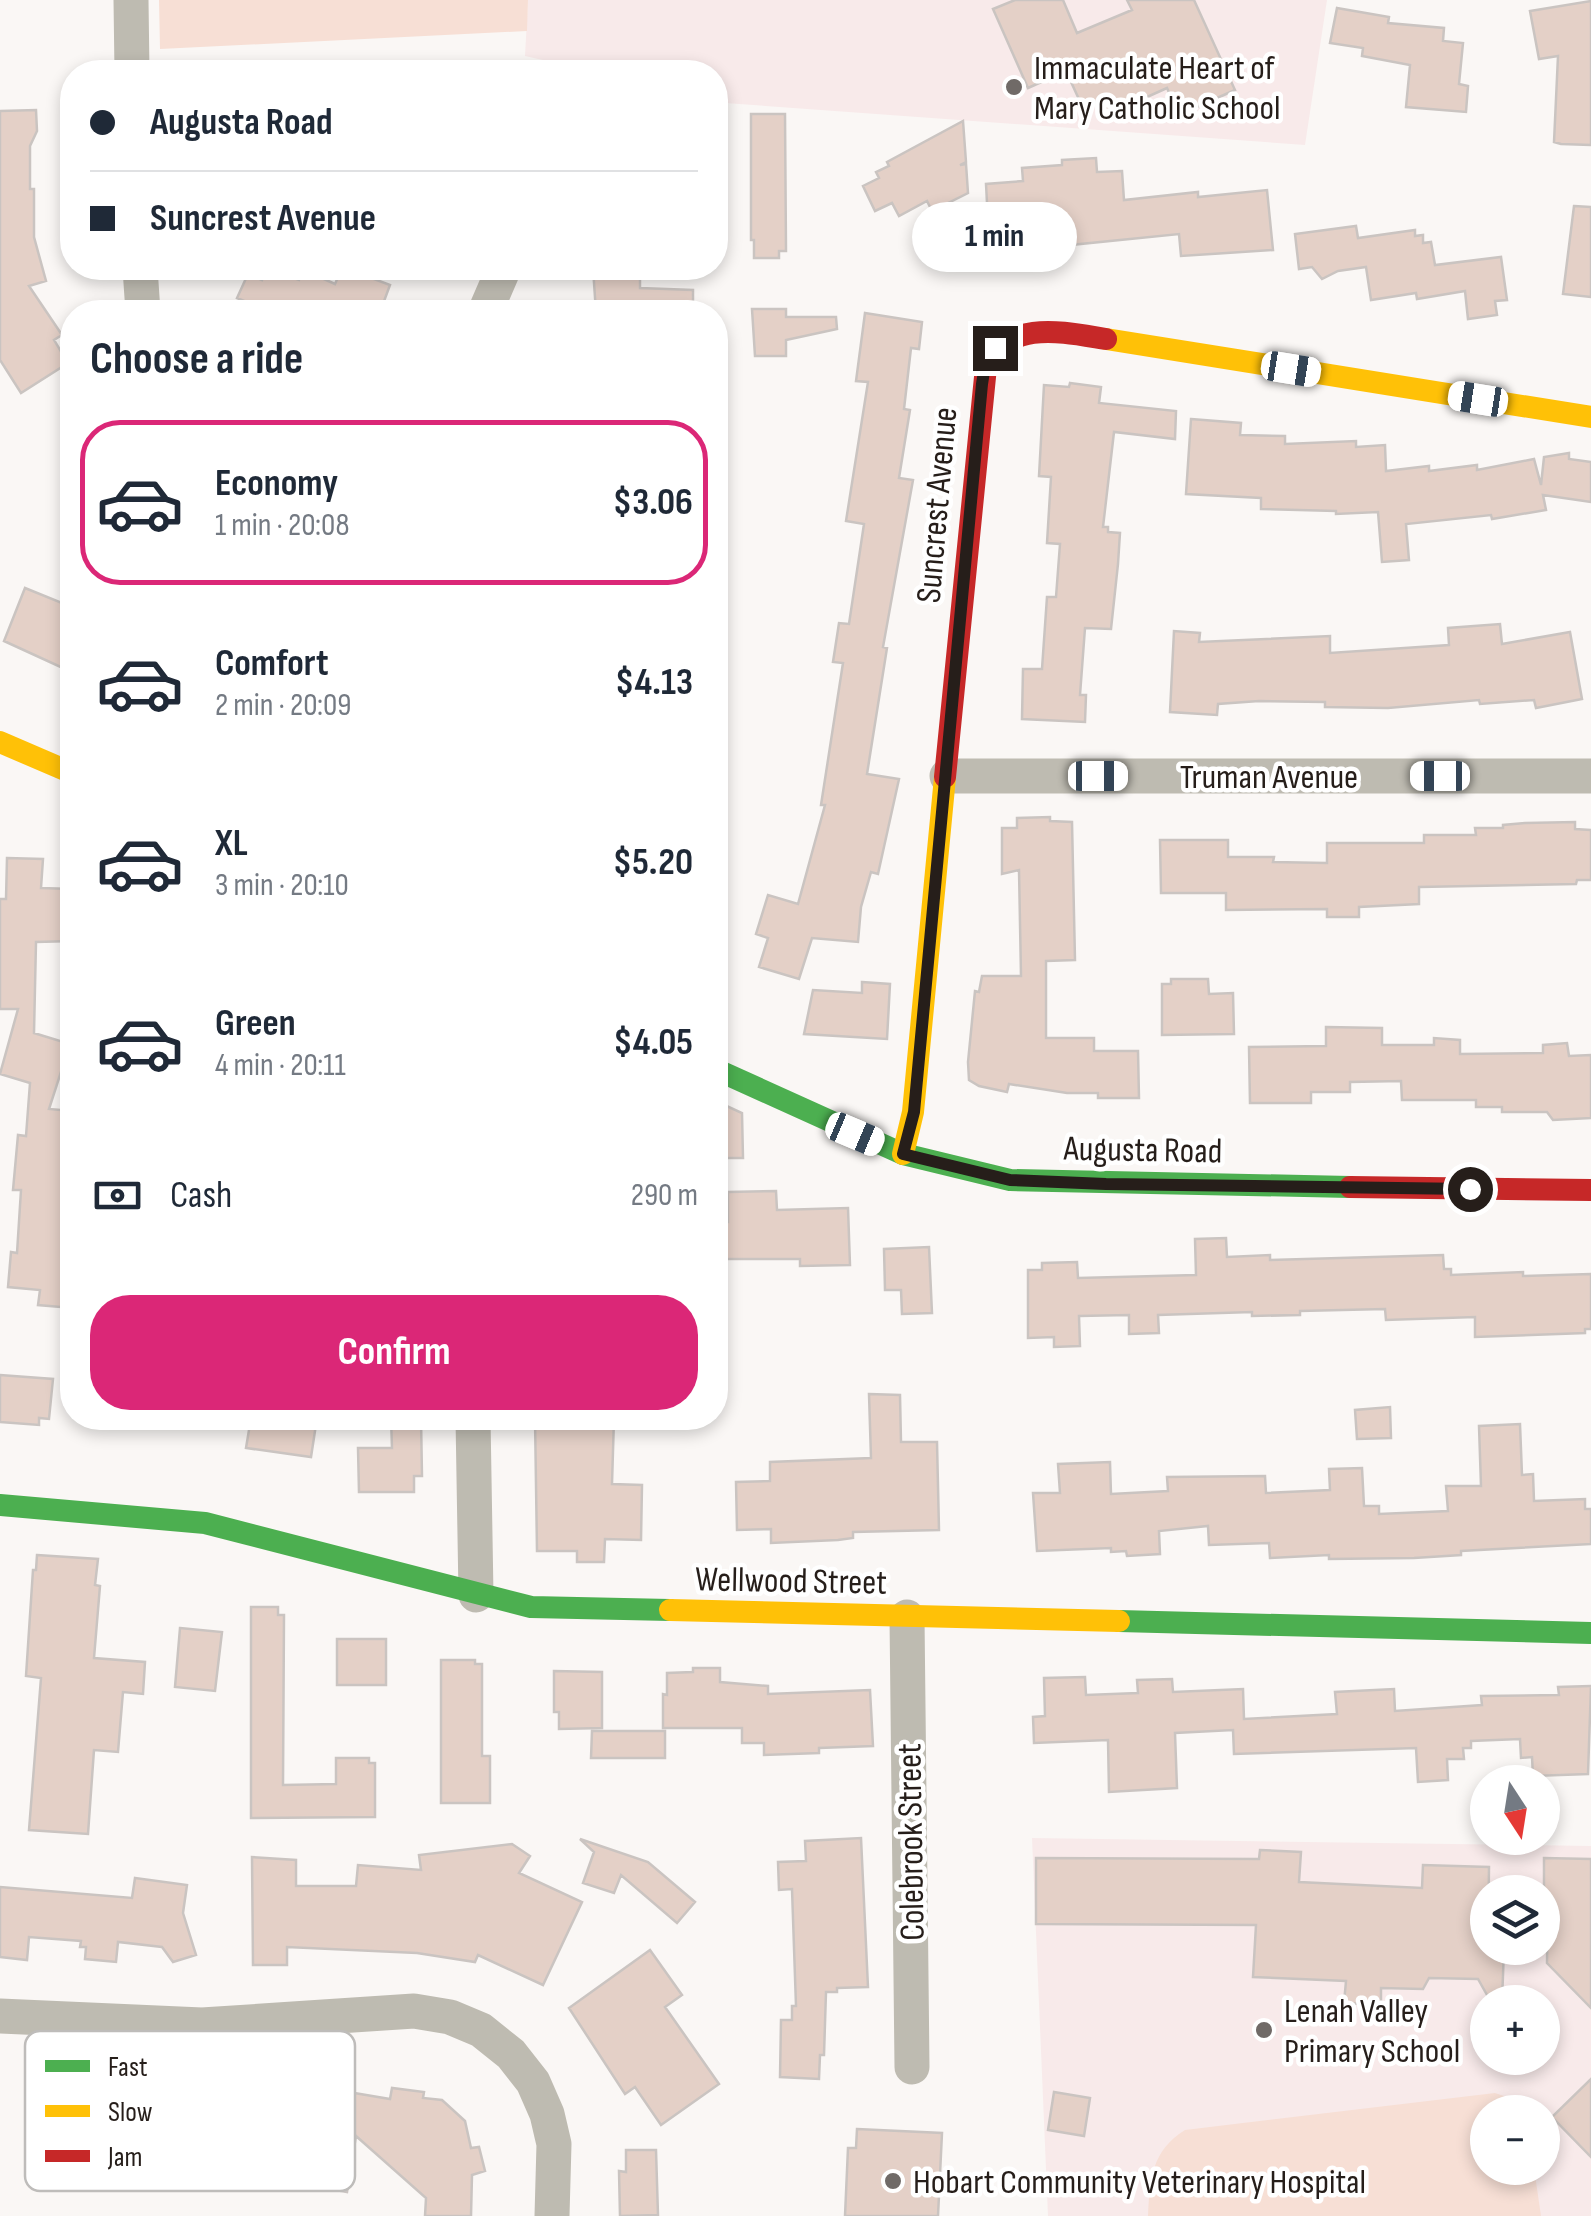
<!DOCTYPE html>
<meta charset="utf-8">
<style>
:root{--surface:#fff;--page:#f2f2f3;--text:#1f2937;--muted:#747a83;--line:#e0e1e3;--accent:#db2777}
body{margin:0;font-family:"Sofia Sans Condensed",sans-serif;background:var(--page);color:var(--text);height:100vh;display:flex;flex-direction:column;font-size:38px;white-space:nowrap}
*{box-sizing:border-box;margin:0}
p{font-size:32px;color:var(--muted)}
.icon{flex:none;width:55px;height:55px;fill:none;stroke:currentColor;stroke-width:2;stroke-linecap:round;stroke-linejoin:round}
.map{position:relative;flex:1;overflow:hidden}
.panel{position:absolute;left:60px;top:300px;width:668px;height:1130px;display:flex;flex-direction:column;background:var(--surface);border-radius:40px;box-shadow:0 5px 15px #0003}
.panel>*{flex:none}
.top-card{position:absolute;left:60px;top:60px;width:668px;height:220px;border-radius:40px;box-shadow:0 5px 15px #0003;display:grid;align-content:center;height:220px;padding:0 30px;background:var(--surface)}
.needle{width:65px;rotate:168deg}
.tools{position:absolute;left:1470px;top:1765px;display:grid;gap:20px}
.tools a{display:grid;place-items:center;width:90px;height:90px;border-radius:50%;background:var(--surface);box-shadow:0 5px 15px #0003;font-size:50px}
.end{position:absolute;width:45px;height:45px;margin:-22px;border:12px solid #261e1a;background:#fff;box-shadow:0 0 0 5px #fff}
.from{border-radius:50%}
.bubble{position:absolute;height:70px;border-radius:35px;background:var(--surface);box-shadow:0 5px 15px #0003;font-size:32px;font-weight:700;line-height:70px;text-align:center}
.car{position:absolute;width:30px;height:60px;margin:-30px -15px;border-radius:12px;box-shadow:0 0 8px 2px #0007;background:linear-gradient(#fff 24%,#345 0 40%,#fff 0 76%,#345 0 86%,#fff 0)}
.top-card b{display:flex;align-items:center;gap:35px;height:95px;font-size:38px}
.top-card b+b{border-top:2px solid var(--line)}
.top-card i{width:25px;height:25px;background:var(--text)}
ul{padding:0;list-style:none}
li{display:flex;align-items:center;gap:30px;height:165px;margin:0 20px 15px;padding:0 10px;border:5px solid transparent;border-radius:40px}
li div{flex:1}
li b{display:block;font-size:38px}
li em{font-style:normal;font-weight:700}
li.active{border-color:var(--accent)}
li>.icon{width:90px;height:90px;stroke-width:1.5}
h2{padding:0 30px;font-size:45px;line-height:120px}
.pay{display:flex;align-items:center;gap:25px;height:110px;padding:0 30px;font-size:38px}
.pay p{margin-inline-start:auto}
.action{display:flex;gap:20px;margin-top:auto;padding:20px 30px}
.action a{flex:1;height:115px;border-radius:40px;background:var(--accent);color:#fff;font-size:40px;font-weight:700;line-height:115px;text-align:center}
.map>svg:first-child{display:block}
.education{fill:#f8eaea;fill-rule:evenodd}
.green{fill:#f7dfd5}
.building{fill:#e4d0c7;stroke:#cac4c1;stroke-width:2.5}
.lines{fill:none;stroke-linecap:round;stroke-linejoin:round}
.street{stroke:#bebbb1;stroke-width:35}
.fast{stroke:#4caf50;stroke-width:22}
.slow{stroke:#ffc107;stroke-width:22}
.jam{stroke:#c62828;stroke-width:22}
.route{stroke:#261e1a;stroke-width:12}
.poi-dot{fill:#706a67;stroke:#fff;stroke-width:4}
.labels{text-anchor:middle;stroke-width:9;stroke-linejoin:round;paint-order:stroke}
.poi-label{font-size:35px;fill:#261e1a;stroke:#fff;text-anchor:start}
.street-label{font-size:35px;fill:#261e1a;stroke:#fff}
.key{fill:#fff;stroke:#bebcba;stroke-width:2.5}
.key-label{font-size:28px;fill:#261e1a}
</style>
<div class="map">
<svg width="1591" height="2216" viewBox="0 0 1591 2216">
<rect width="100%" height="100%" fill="#faf7f5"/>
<path class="education" d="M 528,0 L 1327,0 L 1305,145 L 725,103 L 715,101 L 715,72 L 596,72 L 525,56 Z
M 1032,1838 L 1591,1846 L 1591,2216 L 1048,2216 ZM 1488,1892 L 1542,1892 L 1542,1948 L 1488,1948 ZM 1488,2002 L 1542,2002 L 1542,2058 L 1488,2058 ZM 1488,2112 L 1542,2112 L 1542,2168 L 1488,2168 Z"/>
<path class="green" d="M 159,0 L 528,0 L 527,31 L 160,49 Z
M 1495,2093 L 1504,2096 L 1518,2112 L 1488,2112 L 1488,2168 L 1534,2168 L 1541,2216 L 1148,2216 C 1150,2180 1151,2151 1185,2130 Z"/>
<path class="building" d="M 1015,0 L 1063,0 L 1077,33 L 1132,10 L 1127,0 L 1194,0 L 1235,90 L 1179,115 L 1167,88 L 1107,115 L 1101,100 L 1083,108 L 1066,71 L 1028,88 L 993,9 Z
M 1591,1 L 1591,145 L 1561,144 L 1554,142 L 1558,56 L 1539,59 L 1530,11 Z
M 1337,8 L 1389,17 L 1388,23 L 1444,28 L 1443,41 L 1463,43 L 1459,84 L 1468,86 L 1466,112 L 1406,107 L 1410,65 L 1362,56 L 1363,48 L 1330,43 Z
M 36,110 L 37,131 L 30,146 L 30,189 L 34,189 L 34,237 L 46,281 L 29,286 L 62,335 L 54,340 L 68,363 L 21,393 L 0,360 L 0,111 Z
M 751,114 L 785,114 L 786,251 L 779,251 L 779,258 L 754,258 L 754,240 L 751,240 Z
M 963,121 L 966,162 L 960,165 L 966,164 L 968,193 L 932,211 L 927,201 L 899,216 L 892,203 L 875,211 L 863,186 L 879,178 L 876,172 L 889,166 L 887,162 Z
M 1096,158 L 1097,172 L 1122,171 L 1124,200 L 1198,192 L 1198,197 L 1267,190 L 1273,250 L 1181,256 L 1179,234 L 1070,245 L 1070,236 L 1031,239 L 1031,230 L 1005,231 L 1004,221 L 988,222 L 986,184 L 1023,181 L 1022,168 L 1062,165 L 1062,160 Z
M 1574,206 L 1591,207 L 1591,297 L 1563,294 Z
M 1356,226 L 1358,238 L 1415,230 L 1415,236 L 1423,235 L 1423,243 L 1431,242 L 1435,265 L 1501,257 L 1507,300 L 1495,301 L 1497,315 L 1468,319 L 1465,291 L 1417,299 L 1416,293 L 1371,300 L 1366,267 L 1338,271 L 1322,279 L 1312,267 L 1299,269 L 1295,234 Z
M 267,268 L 299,280 L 304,270 L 335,284 L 342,268 L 345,268 L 390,285 L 380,312 L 270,312 L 237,298 L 248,274 L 262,280 Z
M 593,268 L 640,268 L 640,288 L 693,290 L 693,312 L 596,312 Z
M 752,309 L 786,309 L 786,317 L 836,317 L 837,329 L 786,340 L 786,356 L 755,356 Z
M 865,313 L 922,322 L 919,349 L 911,348 L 904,409 L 910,410 L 899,478 L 913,480 L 883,647 L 887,648 L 867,774 L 899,779 L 878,874 L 871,872 L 861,907 L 858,942 L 812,938 L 799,979 L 759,967 L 768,938 L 756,934 L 768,895 L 798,904 L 825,805 L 821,805 L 843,663 L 833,662 L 839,623 L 849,624 L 864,524 L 846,521 L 868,382 L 856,381 Z
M 1070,383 L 1101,387 L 1099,403 L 1176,411 L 1175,439 L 1114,432 L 1103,527 L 1108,527 L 1108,532 L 1120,533 L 1118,564 L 1111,629 L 1085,628 L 1080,695 L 1086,695 L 1085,722 L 1022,719 L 1023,669 L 1042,669 L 1047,597 L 1056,597 L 1060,544 L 1047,543 L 1051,477 L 1039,476 L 1044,385 L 1069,387 Z
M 1191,419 L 1241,423 L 1240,435 L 1285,436 L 1285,444 L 1356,441 L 1356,447 L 1385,445 L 1386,471 L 1429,466 L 1429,471 L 1477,465 L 1477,470 L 1534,459 L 1541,485 L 1544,457 L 1569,453 L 1569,459 L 1591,462 L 1591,502 L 1543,495 L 1546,510 L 1492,519 L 1491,515 L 1406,524 L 1409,560 L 1382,562 L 1378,512 L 1336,514 L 1336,511 L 1261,509 L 1261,498 L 1186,494 Z
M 25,588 L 72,607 L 72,649 L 65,669 L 4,641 Z
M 1500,624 L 1502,644 L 1570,632 L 1582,699 L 1536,708 L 1534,700 L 1480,704 L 1479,700 L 1388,708 L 1325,707 L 1325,702 L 1259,701 L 1218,704 L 1217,715 L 1170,712 L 1174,631 L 1200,633 L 1199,642 L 1330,636 L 1330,653 L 1449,645 L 1448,628 Z
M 1050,817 L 1050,821 L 1072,822 L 1075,960 L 1046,961 L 1046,1038 L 1094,1038 L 1094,1051 L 1138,1051 L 1139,1098 L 1098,1098 L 1098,1093 L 1067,1093 L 1009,1084 L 1007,1092 L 979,1086 L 969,1080 L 968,1062 L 975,991 L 979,992 L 982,976 L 1021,976 L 1019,870 L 1002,874 L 1002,828 L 1017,828 L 1017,818 Z
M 1575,822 L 1575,829 L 1591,830 L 1591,880 L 1577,880 L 1576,884 L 1419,887 L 1419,904 L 1359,907 L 1359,917 L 1327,917 L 1327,909 L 1226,910 L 1226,893 L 1161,893 L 1160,840 L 1228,840 L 1228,857 L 1274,857 L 1273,862 L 1327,863 L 1327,843 L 1424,843 L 1424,835 L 1476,835 L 1475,828 L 1503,828 L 1503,825 L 1525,823 Z
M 7,858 L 43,859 L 41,888 L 72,889 L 72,941 L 36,942 L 34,1033 L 70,1044 L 49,1109 L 71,1111 L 65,1183 L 72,1183 L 72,1308 L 38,1305 L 40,1290 L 8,1287 L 11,1252 L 17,1253 L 21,1190 L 13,1190 L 18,1135 L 26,1136 L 30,1083 L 0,1074 L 18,1009 L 0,1009 L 0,899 L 6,899 Z
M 1171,979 L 1208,979 L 1209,994 L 1233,993 L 1234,1034 L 1162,1035 L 1162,984 L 1171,984 Z
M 862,982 L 890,984 L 887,1039 L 804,1034 L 813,990 L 862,993 Z
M 1326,1027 L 1382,1028 L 1382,1045 L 1434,1045 L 1434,1038 L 1460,1040 L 1460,1054 L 1543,1053 L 1543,1045 L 1567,1043 L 1569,1056 L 1591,1055 L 1591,1118 L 1553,1120 L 1547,1112 L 1502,1112 L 1502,1107 L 1476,1107 L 1476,1100 L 1402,1100 L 1401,1081 L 1350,1082 L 1350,1092 L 1311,1092 L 1311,1103 L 1250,1103 L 1249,1047 L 1326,1046 Z
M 718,1102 L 742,1113 L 743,1158 L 718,1158 Z
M 776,1191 L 777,1210 L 848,1208 L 850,1265 L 800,1266 L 800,1259 L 720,1259 L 719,1222 L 728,1222 L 728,1192 Z
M 1226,1238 L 1227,1257 L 1270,1255 L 1270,1260 L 1443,1255 L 1444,1269 L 1451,1269 L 1451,1275 L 1523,1272 L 1523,1276 L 1591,1274 L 1591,1329 L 1585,1329 L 1585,1333 L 1475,1337 L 1475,1317 L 1386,1320 L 1385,1309 L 1300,1311 L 1300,1315 L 1252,1316 L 1252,1312 L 1158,1315 L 1159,1333 L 1129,1334 L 1129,1315 L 1079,1316 L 1080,1346 L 1054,1347 L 1054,1337 L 1028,1338 L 1028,1270 L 1042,1270 L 1042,1263 L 1077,1262 L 1078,1278 L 1196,1275 L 1195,1239 Z
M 929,1247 L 932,1313 L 902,1314 L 901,1290 L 885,1290 L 884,1249 Z
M 0,1375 L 53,1379 L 49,1419 L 39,1418 L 39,1425 L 0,1422 Z
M 869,1394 L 900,1395 L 901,1442 L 937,1442 L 939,1530 L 853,1532 L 853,1538 L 838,1540 L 771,1543 L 771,1529 L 737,1530 L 736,1482 L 770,1481 L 770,1462 L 871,1458 Z
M 1390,1407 L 1391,1438 L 1357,1439 L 1355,1410 Z
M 251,1418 L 317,1418 L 311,1457 L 246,1448 Z
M 391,1418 L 421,1418 L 422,1476 L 414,1476 L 414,1492 L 359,1492 L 358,1448 L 392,1448 Z
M 535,1418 L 614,1418 L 612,1484 L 642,1485 L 641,1540 L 605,1539 L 604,1562 L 577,1562 L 577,1551 L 537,1551 Z
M 1520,1424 L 1522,1475 L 1533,1474 L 1534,1501 L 1585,1499 L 1585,1509 L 1591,1509 L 1591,1544 L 1461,1551 L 1461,1555 L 1414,1558 L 1329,1559 L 1329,1555 L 1270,1558 L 1269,1543 L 1209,1545 L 1208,1526 L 1159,1531 L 1160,1554 L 1127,1556 L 1126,1551 L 1111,1552 L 1111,1548 L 1037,1551 L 1033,1493 L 1060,1493 L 1058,1464 L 1110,1462 L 1111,1494 L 1168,1491 L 1167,1477 L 1265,1476 L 1266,1493 L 1330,1490 L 1329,1469 L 1362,1468 L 1364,1506 L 1379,1506 L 1379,1514 L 1448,1511 L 1446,1486 L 1481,1486 L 1479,1426 Z
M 37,1555 L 98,1559 L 95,1585 L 100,1586 L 94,1658 L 145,1662 L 143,1694 L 123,1692 L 118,1752 L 94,1750 L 88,1834 L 29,1830 L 41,1678 L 26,1676 L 33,1570 L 36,1570 Z
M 251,1607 L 278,1607 L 278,1615 L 284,1615 L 283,1785 L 336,1784 L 336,1758 L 369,1758 L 369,1763 L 375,1763 L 375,1817 L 251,1818 Z
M 180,1628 L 222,1632 L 215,1691 L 175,1687 Z
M 337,1639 L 386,1639 L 386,1685 L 337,1685 Z
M 441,1660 L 475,1660 L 475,1664 L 482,1664 L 482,1756 L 490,1756 L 490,1803 L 441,1803 Z
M 693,1668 L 720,1668 L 720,1682 L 768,1686 L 768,1694 L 870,1690 L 873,1746 L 819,1748 L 819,1753 L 764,1755 L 764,1743 L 742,1743 L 742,1728 L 663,1728 L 663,1694 L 667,1695 L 667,1673 L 693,1672 Z
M 554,1671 L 602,1672 L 602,1728 L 559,1729 L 559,1712 L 554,1712 Z
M 1085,1677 L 1086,1695 L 1138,1693 L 1137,1680 L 1172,1679 L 1173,1692 L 1243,1689 L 1244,1719 L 1337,1714 L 1335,1692 L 1394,1689 L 1395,1711 L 1482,1705 L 1481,1696 L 1559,1695 L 1558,1687 L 1591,1686 L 1588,1774 L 1533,1776 L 1532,1757 L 1521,1758 L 1520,1739 L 1471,1741 L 1471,1748 L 1463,1748 L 1464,1759 L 1447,1759 L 1448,1780 L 1418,1782 L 1416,1748 L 1234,1754 L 1233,1730 L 1175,1733 L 1177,1788 L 1109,1792 L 1108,1740 L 1034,1743 L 1033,1717 L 1045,1716 L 1044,1678 Z
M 592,1731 L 665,1731 L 665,1758 L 591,1758 Z
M 861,1838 L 868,1987 L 837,1988 L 837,1992 L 826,1992 L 824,2055 L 820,2055 L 819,2079 L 780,2077 L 781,2020 L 792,2020 L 792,2006 L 796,2006 L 792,1889 L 779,1890 L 778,1862 L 806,1861 L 805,1841 Z
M 580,1839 L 648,1862 L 695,1902 L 677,1923 L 621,1875 L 614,1893 L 583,1883 L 594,1852 Z
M 512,1844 L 530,1856 L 519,1873 L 582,1902 L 543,1985 L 478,1955 L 475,1962 L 417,1953 L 287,1947 L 287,1965 L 253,1965 L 252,1857 L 296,1860 L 296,1886 L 356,1886 L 358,1865 L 421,1870 L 419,1855 Z
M 1260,1850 L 1301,1852 L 1299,1882 L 1422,1888 L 1423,1865 L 1489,1867 L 1488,1948 L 1504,1948 L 1502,2002 L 1491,2002 L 1478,1979 L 1429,1978 L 1423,1989 L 1381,1988 L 1381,2005 L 1344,2003 L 1346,1981 L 1253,1977 L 1256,1925 L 1036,1924 L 1036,1858 L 1259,1859 Z
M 1544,1858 L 1591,1859 L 1591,2008 L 1547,1963 L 1548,1894 L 1544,1894 Z
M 135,1878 L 187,1885 L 183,1913 L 196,1955 L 173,1962 L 162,1947 L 118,1942 L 116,1962 L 85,1959 L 86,1947 L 80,1947 L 81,1941 L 29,1937 L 27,1960 L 0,1957 L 0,1887 L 132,1898 Z
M 650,1950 L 682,1995 L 665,2007 L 719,2084 L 661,2125 L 635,2087 L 625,2094 L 569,2008 Z
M 1591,2079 L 1591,2157 L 1552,2117 Z
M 301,2084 L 390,2099 L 392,2088 L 424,2092 L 423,2098 L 442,2100 L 465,2121 L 471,2148 L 479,2147 L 485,2171 L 472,2175 L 471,2216 L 425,2216 L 426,2198 L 356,2136 L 347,2192 L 302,2184 L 303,2177 L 248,2169 L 245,2189 L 204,2183 L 205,2178 L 111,2180 L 112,2185 L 66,2187 L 65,2171 L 45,2172 L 43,2102 L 70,2101 L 70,2089 L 107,2088 L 108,2102 L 217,2098 L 219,2086 L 299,2098 Z
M 1054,2092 L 1090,2098 L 1084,2136 L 1048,2130 Z
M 857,2129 L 942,2133 L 938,2216 L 845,2216 L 848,2148 L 856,2148 Z
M 626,2150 L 656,2150 L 658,2215 L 620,2216 L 619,2171 L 626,2172 Z"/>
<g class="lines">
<path class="street" d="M 131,0 L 132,72
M 140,268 L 143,312
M 485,312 L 504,268
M 947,776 L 1591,776
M 473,1418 L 476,1595
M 907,1617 L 912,2067
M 0,2016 L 202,2025 L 414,2011 L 450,2017 L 481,2030 L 511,2054 L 533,2082 L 547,2114 L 554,2144 L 552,2216"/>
<path class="fast" d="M 715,1069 L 903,1154 L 1010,1180 L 1350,1187
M 0,1505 L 205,1523 L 531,1607 L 670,1610
M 1119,1621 L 1591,1633"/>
<path class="slow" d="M 1106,339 L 1591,417
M 0,742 L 72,773
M 903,1154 L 913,1112 L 945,777
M 670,1610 L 1119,1621"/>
<path class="jam" d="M 945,777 L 986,367 C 1009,319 1062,332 1106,339
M 1350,1187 L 1591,1190"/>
</g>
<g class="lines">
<path class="route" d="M 995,348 L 985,365 L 982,384 L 914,1112 L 903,1154 L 1010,1180 L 1106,1184 L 1470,1189"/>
</g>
<g class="poi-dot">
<circle cx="1014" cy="87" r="10"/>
<circle cx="1264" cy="2030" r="10"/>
<circle cx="893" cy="2181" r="10"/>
</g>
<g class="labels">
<g class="poi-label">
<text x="1034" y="79">Immaculate Heart of<tspan x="1034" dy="40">Mary Catholic School</tspan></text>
<text x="1284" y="2022">Lenah Valley<tspan x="1284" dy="40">Primary School</tspan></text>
<text x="913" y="2193">Hobart Community Veterinary Hospital</text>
</g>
<g class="street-label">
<text transform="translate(936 505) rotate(-85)" y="12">Suncrest Avenue</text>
<text x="1269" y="788">Truman Avenue</text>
<text transform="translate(1143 1149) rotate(1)" y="12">Augusta Road</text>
<text transform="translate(791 1580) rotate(1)" y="12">Wellwood Street</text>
<text transform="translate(910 1842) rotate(-91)" y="12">Colebrook Street</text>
</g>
</g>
<rect x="25" y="2031" width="330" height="160" rx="15" class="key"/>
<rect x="45" y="2060" width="45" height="12" fill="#4caf50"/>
<rect x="45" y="2105" width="45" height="12" fill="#ffc107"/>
<rect x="45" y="2150" width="45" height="12" fill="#c62828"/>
<g class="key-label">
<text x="108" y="2076">Fast</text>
<text x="108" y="2121">Slow</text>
<text x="108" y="2166">Jam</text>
</g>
</svg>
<div class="tools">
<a><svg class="needle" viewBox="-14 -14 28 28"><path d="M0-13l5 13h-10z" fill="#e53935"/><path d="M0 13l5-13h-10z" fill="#747a83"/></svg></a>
<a><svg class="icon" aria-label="layers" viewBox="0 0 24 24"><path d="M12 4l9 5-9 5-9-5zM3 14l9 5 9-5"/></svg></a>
<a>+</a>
<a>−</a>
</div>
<i class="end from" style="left:1470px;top:1189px"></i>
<i class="end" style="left:995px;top:348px"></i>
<div class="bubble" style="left:912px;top:202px;width:165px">1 min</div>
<i class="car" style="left:1291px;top:369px;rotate:99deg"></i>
<i class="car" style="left:1478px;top:399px;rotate:279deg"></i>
<i class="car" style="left:1098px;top:776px;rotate:90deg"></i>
<i class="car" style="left:1440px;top:776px;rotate:270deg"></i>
<i class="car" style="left:855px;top:1134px;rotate:113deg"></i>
<div class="top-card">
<b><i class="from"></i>Augusta Road</b>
<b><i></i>Suncrest Avenue</b>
</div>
<section class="panel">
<h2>Choose a ride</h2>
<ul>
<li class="active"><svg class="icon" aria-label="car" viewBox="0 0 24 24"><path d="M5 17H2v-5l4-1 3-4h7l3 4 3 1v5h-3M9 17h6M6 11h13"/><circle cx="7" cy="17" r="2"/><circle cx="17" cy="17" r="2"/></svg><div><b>Economy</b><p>1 min · 20:08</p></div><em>$3.06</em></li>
<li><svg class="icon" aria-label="car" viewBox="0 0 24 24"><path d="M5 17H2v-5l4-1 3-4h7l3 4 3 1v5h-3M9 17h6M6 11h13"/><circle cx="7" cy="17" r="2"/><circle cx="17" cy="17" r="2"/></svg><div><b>Comfort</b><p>2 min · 20:09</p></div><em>$4.13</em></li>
<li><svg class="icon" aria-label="car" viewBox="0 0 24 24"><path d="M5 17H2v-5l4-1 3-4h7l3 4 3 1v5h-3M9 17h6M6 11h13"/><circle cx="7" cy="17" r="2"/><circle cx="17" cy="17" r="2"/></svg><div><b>XL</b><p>3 min · 20:10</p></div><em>$5.20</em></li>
<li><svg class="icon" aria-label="car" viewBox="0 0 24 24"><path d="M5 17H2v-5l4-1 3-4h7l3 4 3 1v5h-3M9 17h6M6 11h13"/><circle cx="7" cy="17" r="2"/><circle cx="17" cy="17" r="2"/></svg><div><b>Green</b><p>4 min · 20:11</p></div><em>$4.05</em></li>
</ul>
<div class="pay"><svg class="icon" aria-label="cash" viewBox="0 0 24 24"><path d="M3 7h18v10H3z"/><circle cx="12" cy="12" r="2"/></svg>Cash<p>290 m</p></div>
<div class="action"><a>Confirm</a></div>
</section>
</div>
